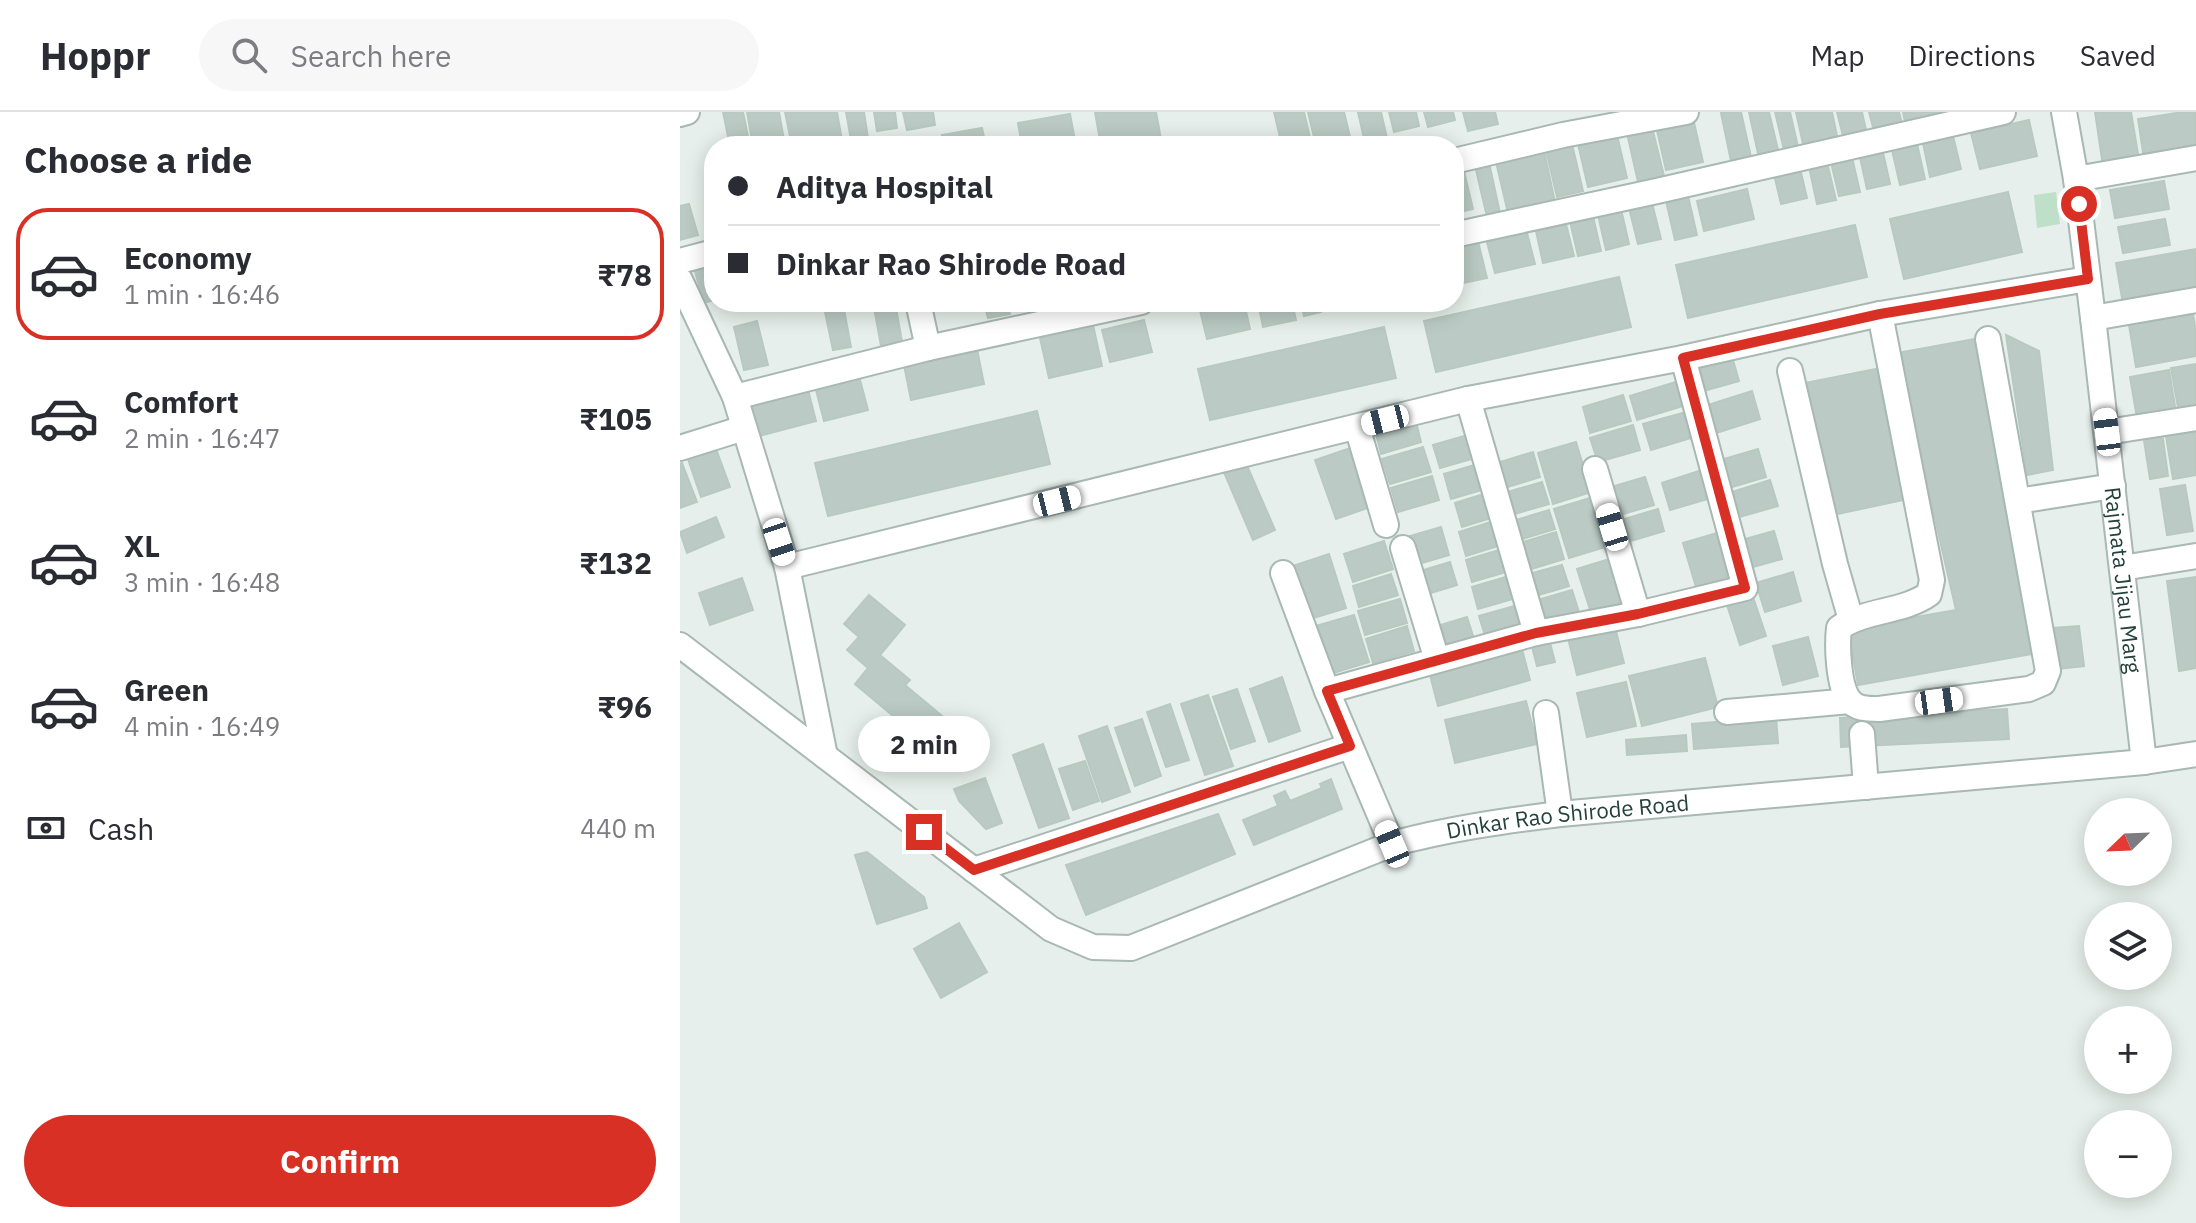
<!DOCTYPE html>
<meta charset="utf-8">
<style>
:root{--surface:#fff;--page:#f7f7f7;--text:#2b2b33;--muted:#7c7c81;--line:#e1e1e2;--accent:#d93025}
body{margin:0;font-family:"IBM Plex Sans",sans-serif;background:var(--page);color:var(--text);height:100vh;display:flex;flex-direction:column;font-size:30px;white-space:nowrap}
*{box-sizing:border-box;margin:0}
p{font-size:26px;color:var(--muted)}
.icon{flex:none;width:44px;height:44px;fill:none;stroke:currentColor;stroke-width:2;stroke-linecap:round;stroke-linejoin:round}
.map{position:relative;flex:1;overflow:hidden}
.panel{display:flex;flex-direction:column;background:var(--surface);width:680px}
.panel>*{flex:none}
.hud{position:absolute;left:24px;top:24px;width:760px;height:176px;border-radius:32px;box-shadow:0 4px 20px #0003;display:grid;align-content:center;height:176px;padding:0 24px;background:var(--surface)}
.needle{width:52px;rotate:247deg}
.fabs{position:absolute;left:1404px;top:686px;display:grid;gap:16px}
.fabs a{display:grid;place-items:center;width:88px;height:88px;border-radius:50%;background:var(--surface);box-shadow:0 4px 20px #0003;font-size:40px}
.end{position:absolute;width:36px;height:36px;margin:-18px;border:10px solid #d93025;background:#fff;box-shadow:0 0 0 4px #fff}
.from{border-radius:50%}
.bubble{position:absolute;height:56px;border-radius:28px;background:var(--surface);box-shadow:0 4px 20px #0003;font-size:26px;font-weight:700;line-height:56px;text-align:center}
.car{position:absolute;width:24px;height:48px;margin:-24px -12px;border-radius:10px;box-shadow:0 0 6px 2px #0007;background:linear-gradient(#fff 24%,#345 0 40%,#fff 0 76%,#345 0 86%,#fff 0)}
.hud b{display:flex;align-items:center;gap:28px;height:76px;font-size:30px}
.hud b+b{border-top:2px solid var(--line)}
.hud i{width:20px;height:20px;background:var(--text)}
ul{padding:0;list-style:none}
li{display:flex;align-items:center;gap:24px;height:132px;margin:0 16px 12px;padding:0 8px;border:4px solid transparent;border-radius:32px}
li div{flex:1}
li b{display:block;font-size:30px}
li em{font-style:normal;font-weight:700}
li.selected{border-color:var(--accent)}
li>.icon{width:72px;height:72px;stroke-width:1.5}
h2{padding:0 24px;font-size:36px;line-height:96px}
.pay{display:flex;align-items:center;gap:20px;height:88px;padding:0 24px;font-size:30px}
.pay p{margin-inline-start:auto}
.primary-button{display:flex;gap:16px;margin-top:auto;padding:16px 24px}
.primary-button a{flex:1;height:92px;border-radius:48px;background:var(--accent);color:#fff;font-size:32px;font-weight:700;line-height:92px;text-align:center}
header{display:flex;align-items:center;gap:48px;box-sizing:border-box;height:112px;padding:0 40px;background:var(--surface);border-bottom:2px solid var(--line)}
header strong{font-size:38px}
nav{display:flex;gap:44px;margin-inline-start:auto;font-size:28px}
.search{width:560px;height:72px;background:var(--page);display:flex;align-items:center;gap:20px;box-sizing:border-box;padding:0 28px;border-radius:44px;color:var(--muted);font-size:30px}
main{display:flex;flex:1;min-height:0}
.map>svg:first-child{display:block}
.green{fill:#bfe0c8}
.building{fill:#bbcac4;stroke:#b8c9c2;stroke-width:2}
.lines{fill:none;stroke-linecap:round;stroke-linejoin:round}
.minor-casing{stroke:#a8b8b2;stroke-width:28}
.minor{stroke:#fff;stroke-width:24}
.route{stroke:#d93025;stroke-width:10}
.labels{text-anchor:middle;stroke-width:7;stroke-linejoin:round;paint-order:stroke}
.street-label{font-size:22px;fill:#24423a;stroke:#f7fbf9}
</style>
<header>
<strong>Hoppr</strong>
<div class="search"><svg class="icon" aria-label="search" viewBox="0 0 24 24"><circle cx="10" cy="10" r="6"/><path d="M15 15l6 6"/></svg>Search here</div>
<nav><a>Map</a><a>Directions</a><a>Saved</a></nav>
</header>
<main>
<section class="panel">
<h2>Choose a ride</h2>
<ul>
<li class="selected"><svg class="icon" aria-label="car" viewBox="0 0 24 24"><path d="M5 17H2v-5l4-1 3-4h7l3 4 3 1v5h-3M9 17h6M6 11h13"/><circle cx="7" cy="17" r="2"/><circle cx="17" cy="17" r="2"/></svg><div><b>Economy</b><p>1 min · 16:46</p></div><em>₹78</em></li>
<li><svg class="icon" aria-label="car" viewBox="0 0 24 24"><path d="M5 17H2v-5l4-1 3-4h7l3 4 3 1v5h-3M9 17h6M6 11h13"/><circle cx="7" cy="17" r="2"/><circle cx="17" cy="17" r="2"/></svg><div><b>Comfort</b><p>2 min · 16:47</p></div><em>₹105</em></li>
<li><svg class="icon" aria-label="car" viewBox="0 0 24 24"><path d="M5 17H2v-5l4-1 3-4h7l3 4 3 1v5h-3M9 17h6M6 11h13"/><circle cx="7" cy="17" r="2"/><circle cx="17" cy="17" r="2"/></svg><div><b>XL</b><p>3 min · 16:48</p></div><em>₹132</em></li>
<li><svg class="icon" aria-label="car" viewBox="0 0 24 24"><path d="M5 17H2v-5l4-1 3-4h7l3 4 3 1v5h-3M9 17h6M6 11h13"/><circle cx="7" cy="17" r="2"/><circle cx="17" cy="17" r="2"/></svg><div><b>Green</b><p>4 min · 16:49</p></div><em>₹96</em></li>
</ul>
<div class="pay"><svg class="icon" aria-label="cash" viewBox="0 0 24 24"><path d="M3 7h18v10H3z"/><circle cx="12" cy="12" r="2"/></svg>Cash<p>440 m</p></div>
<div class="primary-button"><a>Confirm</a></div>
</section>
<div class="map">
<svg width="1516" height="1111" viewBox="0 0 1516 1111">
<rect width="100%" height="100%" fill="#e6efeb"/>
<path class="green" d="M 1376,80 L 1380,112 L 1357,116 L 1354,83 Z"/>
<path class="building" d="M 43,0 L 63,0 L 70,34 L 50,34 Z
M 67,0 L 99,0 L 105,34 L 73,34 Z
M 105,0 L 157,0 L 162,28 L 133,34 L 112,34 Z
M 166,0 L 184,0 L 188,26 L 171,28 Z
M 194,0 L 215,0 L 217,16 L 197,19 Z
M 223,0 L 253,0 L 255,13 L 227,18 Z
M 415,0 L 476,0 L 481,27 L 444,34 L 421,34 Z
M 594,0 L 624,0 L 632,34 L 602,34 Z
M 628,0 L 664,0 L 672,33 L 636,34 Z
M 678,0 L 701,0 L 707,26 L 685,31 Z
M 709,0 L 736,0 L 739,14 L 714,20 Z
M 744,0 L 773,0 L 775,8 L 748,15 Z
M 783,0 L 815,0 L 818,12 L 788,19 Z
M 1046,0 L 1061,0 L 1071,45 L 1051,49 L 1041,1 Z
M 1069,0 L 1089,0 L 1099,42 L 1079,46 Z
M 1095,0 L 1110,0 L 1118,35 L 1104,38 Z
M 1116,0 L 1152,0 L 1157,24 L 1123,32 Z
M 1157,0 L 1182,0 L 1186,18 L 1163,24 Z
M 1189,0 L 1219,0 L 1222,12 L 1194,19 Z
M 1223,0 L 1267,0 L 1225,10 Z
M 1415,0 L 1451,0 L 1459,48 L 1423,54 Z
M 1503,0 L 1516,0 L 1516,40 L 1464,47 L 1458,7 Z
M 390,2 L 396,34 L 342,34 L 338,11 Z
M 1013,6 L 1023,50 L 986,58 L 976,14 Z
M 1349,8 L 1357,44 L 1300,57 L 1291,21 Z
M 972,15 L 984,64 L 958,70 L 947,21 Z
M 302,16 L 306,34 L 264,34 L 262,23 Z
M 937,23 L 947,66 L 908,75 L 898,32 Z
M 1273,24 L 1281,57 L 1250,65 L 1243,31 Z
M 892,32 L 903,79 L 877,85 L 866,38 Z
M 1237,32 L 1245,67 L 1220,73 L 1212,38 Z
M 1202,36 L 1210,72 L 1187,77 L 1179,41 Z
M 864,39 L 875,90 L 828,101 L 816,50 Z
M 1171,41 L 1180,80 L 1159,84 L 1150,46 Z
M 1146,46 L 1156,88 L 1137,92 L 1128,50 Z
M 1119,52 L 1127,86 L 1101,92 L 1093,58 Z
M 810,55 L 821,106 L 808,109 L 796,58 Z
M 784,59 L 793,97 L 775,101 L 774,61 Z
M 1484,69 L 1489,97 L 1435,106 L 1430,78 Z
M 1067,77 L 1074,107 L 1024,119 L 1017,89 Z
M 1328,80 L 1342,140 L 1224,167 L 1210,107 Z
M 1008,84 L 1017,123 L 995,128 L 986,89 Z
M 972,91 L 981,127 L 958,132 L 949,96 Z
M 9,92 L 18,123 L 0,128 L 0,94 Z
M 941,97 L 949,132 L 926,138 L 918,103 Z
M 912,100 L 921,139 L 898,144 L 889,105 Z
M 1485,107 L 1490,133 L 1443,141 L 1438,115 Z
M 886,112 L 894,144 L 863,151 L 856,119 Z
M 1175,113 L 1187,165 L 1008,206 L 996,153 Z
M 847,121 L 855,152 L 815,161 L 807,130 Z
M 797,125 L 807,166 L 774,173 L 774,131 Z
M 1516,137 L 1516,179 L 1443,192 L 1436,151 Z
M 34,151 L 34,188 L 24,191 L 14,156 Z
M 939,165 L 951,215 L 756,260 L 744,209 Z
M 98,190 L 134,190 L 101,199 Z
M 193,190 L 215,190 L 222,230 L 201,234 Z
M 304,190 L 327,190 L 330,202 L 308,206 Z
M 356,190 L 377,190 L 378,196 L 358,200 Z
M 518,190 L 564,190 L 570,217 L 527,227 Z
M 578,190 L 612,190 L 616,208 L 583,215 Z
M 621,190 L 639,190 L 641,200 L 624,204 Z
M 163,192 L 171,235 L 153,238 L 144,195 Z
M 1513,202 L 1516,220 L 1516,244 L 1456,255 L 1449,213 Z
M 464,208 L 472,240 L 430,250 L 422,218 Z
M 77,209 L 88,253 L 64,258 L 54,215 Z
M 413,213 L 422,254 L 369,266 L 360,226 Z
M 704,215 L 716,266 L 530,308 L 518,257 Z
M 1326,223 L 1359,239 L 1373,358 L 1347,363 Z
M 1295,227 L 1352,542 L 1178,573 L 1168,517 L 1276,498 L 1217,241 Z
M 297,237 L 304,272 L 231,288 L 224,253 Z
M 1051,241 L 1059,269 L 1020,280 L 1012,253 Z
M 1516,252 L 1516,298 L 1499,301 L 1491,256 Z
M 1201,256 L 1228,387 L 1148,404 L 1120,272 Z
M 1489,258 L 1497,306 L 1458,312 L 1450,265 Z
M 179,264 L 188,298 L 144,309 L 135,274 Z
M 999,269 L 1006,293 L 957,308 L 950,284 Z
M 127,274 L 136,309 L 79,324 L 70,289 Z
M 1072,279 L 1080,307 L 1033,322 L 1025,294 Z
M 943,283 L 951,309 L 910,321 L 903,295 Z
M 357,299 L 370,352 L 148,404 L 135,351 Z
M 1006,300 L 1014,325 L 971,338 L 963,312 Z
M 736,310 L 741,330 L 701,342 L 696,322 Z
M 953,313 L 960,338 L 918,350 L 910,326 Z
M 1516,319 L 1516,363 L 1493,367 L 1486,324 Z
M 1482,320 L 1488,364 L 1470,367 L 1463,322 Z
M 788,323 L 795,346 L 760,356 L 753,333 Z
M 896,330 L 911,380 L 873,392 L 858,341 Z
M 679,333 L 699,392 L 656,407 L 635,348 Z
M 743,335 L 751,360 L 710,372 L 702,347 Z
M 36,337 L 50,375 L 21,385 L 8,347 Z
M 1078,337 L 1086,365 L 1042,378 L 1034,350 Z
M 853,340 L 860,365 L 818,378 L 811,353 Z
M 565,349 L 595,418 L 573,428 L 543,358 Z
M 2,351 L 17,390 L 0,396 L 0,352 Z
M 798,352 L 805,377 L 771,387 L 764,362 Z
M 1022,358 L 1031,386 L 990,398 L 982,371 Z
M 752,364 L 759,388 L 718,400 L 711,376 Z
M 965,365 L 974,393 L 936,404 L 928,376 Z
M 1090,368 L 1098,394 L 1056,406 L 1049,381 Z
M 862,370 L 869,392 L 831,403 L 824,381 Z
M 1505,373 L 1513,419 L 1487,423 L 1480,377 Z
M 807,381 L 814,405 L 782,415 L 775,391 Z
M 910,386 L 925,435 L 889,446 L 874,397 Z
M 978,397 L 984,419 L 944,431 L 938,409 Z
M 869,398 L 875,417 L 839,428 L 833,409 Z
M 36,405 L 44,425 L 7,441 L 0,420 Z
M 814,409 L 821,433 L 786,444 L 779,420 Z
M 761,415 L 769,443 L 735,453 L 727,425 Z
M 1044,419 L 1057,463 L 1016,475 L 1003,431 Z
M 1094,419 L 1102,447 L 1066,457 L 1058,429 Z
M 876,420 L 884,447 L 845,459 L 837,432 Z
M 704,429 L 713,457 L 673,470 L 664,442 Z
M 819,438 L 826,460 L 792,470 L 786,448 Z
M 649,442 L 666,496 L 630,507 L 613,454 Z
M 936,445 L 950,493 L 912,504 L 897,457 Z
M 770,450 L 777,473 L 741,484 L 734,461 Z
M 882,453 L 889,474 L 852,485 L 845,463 Z
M 1113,460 L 1121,489 L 1085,500 L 1076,471 Z
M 711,462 L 718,483 L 679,495 L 673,474 Z
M 829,464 L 836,486 L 798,497 L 792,475 Z
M 1516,465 L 1516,556 L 1499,559 L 1487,469 Z
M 62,466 L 73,498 L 30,513 L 19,481 Z
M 892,478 L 899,500 L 858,513 L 851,490 Z
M 189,483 L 225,513 L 200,543 L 230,568 L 225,573 L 274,614 L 254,638 L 175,572 L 188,556 L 167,538 L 179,525 L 164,512 Z
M 1073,485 L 1086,524 L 1060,533 L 1047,493 Z
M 720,487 L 727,511 L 685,523 L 678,499 Z
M 838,493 L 845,515 L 806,527 L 799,504 Z
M 674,503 L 689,550 L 650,562 L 636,514 Z
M 787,505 L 795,530 L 769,538 L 761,513 Z
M 727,514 L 734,539 L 693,551 L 686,527 Z
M 1399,514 L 1404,554 L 1378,557 L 1373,516 Z
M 935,515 L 944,551 L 897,563 L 888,526 Z
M 1128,525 L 1138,564 L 1103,573 L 1093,534 Z
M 869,527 L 875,550 L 857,554 L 851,531 Z
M 842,537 L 850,568 L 758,594 L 750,563 Z
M 1025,546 L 1038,595 L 962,614 L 949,564 Z
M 602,565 L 620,619 L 589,630 L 570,577 Z
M 946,570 L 956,614 L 907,625 L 897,581 Z
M 557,577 L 575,629 L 551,637 L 533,585 Z
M 528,583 L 553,654 L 525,663 L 501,592 Z
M 846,589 L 857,632 L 775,651 L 765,608 Z
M 490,592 L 509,648 L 486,655 L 467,600 Z
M 1327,597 L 1329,627 L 1161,635 L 1160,606 Z
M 1096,605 L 1098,631 L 1014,637 L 1012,612 Z
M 462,607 L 481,664 L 455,674 L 435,616 Z
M 427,614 L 450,680 L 422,690 L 399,624 Z
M 1006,623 L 1007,639 L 947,643 L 946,628 Z
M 363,632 L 389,706 L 359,716 L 333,643 Z
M 405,649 L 419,689 L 393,698 L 379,657 Z
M 305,666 L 322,711 L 306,717 L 279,689 L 274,677 Z
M 651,667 L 662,697 L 574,733 L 563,708 L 598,694 L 594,684 L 605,679 L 610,689 L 642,676 L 640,672 Z
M 538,702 L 555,742 L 406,803 L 386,753 Z
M 187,740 L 244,785 L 247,796 L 197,812 L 175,743 Z
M 279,811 L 307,860 L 261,886 L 234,837 Z"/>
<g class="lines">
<g class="minor-casing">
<g id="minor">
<path id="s1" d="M 1384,0 L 1396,67 L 1413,206 L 1464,650"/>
<path d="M 0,2 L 7,0"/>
<path d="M 774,49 L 883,23 L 1006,0"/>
<path d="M 1396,67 L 1516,46"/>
<path d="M 774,123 L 977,79 L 1323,0"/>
<path d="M 0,149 L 34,140"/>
<path d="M 0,168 L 55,285 L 107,455 L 145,644"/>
<path d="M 238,190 L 248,236"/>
<path d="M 1200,202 L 1252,468 L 1249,482 C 1222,501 1186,497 1159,516 C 1157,533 1158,573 1169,588 C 1176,597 1187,597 1199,597 L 1349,577 L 1363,571 L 1368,559 L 1308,227"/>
<path d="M 1413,206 L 1516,188"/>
<path d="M 1110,259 L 1155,452 L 1171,508"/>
<path d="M 55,285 L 248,236 L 461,190"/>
<path d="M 788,287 L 856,521"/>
<path d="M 677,315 L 706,413"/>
<path d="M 1427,320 L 1516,306"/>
<path d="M 0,336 L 64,316"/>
<path d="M 915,357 L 958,502"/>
<path d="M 1338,389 L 1433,374"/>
<path d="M 723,436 L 757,548"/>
<path d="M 107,455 L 788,287 L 1003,246 L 1200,202 L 1408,167"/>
<path d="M 1442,456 L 1516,444"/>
<path d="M 603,461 L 647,579 L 712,732"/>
<path id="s2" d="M 0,533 L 371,817 L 413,835 L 451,836 L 712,732 C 767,717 823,709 880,702 L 1464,650 L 1516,642"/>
<path d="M 647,579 L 856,521 L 958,502 L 1065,476 L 1003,246"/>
<path d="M 1047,600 L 1170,589"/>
<path d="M 866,601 L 880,702"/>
<path d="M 1182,622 L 1186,675"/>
<path d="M 294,758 L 670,634"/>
</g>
</g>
<use href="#minor" class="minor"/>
</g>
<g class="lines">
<path class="route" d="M 244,720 L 294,758 L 670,634 L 647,579 L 856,521 L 958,502 L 1065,476 L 1003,246 L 1200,202 L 1408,167 L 1399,92"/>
</g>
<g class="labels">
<g class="street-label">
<text dy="8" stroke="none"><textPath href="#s1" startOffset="472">Rajmata Jijau Marg</textPath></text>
<text dy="8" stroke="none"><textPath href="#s2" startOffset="1010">Dinkar Rao Shirode Road</textPath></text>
</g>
</g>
</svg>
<div class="fabs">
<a><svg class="needle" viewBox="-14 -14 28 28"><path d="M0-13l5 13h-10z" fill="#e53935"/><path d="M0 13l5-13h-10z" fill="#7c7c81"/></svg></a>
<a><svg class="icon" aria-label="layers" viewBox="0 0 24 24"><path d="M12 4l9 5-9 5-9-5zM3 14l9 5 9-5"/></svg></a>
<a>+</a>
<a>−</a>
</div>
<i class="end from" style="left:1399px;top:92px"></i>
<i class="end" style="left:244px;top:720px"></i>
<div class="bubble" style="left:178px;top:604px;width:132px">2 min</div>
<i class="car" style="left:705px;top:308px;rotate:256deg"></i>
<i class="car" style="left:1427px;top:320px;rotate:353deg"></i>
<i class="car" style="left:377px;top:389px;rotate:76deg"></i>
<i class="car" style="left:932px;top:415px;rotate:343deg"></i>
<i class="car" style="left:99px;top:430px;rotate:162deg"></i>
<i class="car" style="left:1259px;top:589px;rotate:82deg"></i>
<i class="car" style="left:712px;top:732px;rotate:337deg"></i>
<div class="hud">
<b><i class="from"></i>Aditya Hospital</b>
<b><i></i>Dinkar Rao Shirode Road</b>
</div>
</div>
</main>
